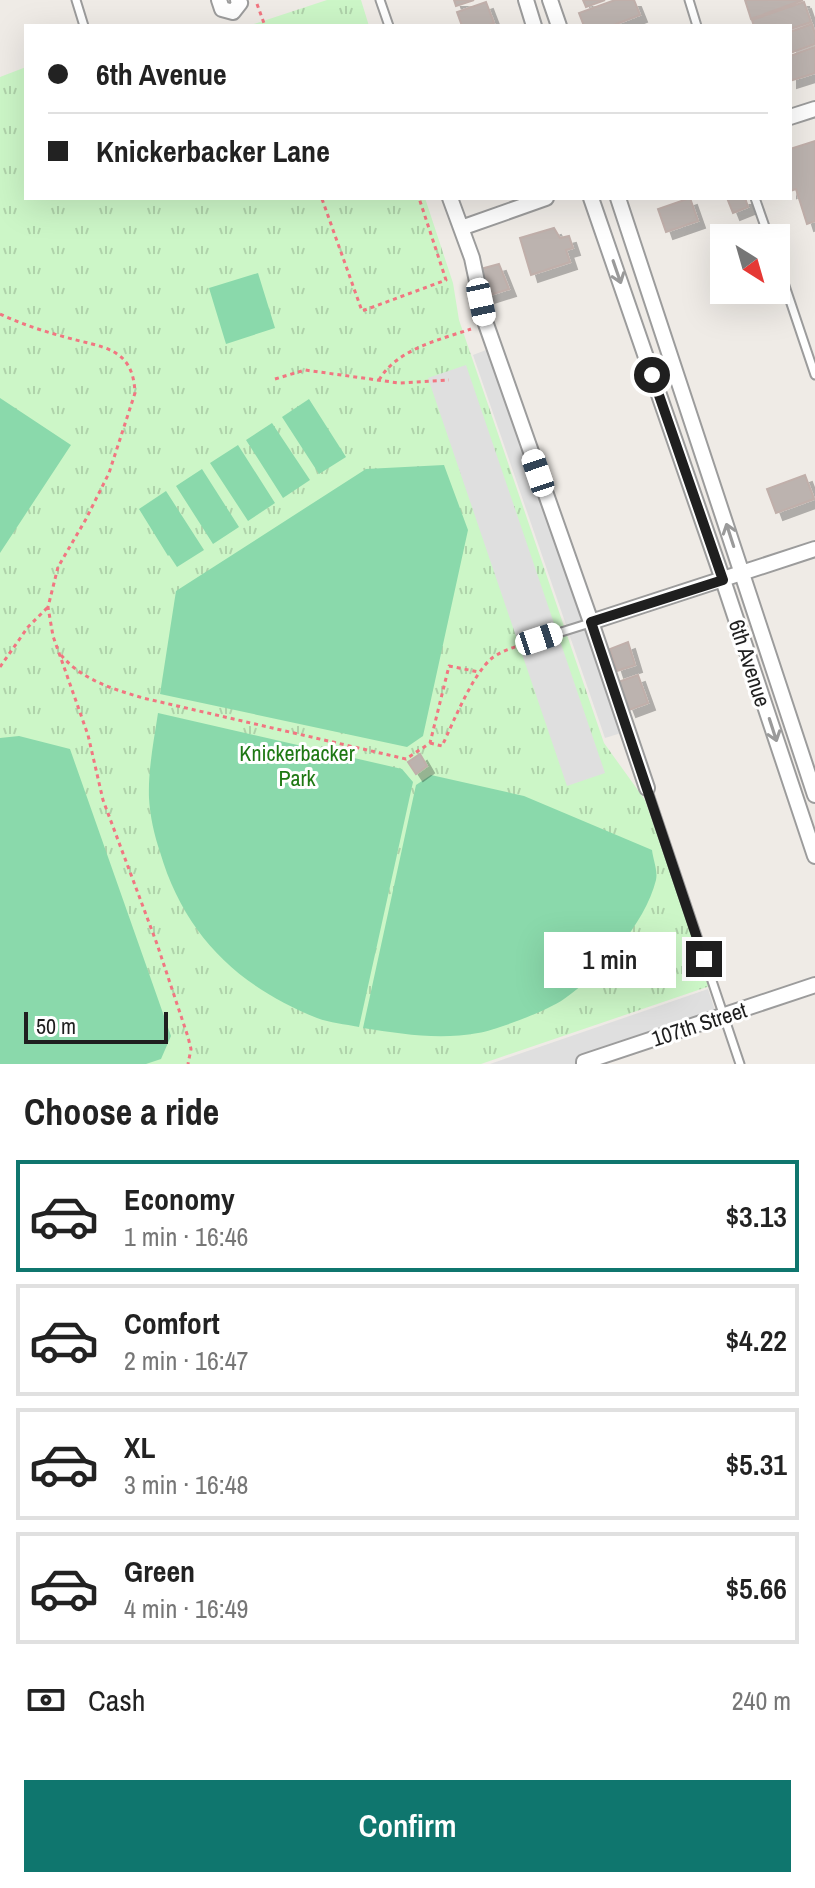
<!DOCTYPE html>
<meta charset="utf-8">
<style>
:root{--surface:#fff;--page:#f2f2f2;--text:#222;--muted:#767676;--line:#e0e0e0;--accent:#0f766e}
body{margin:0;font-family:"Archivo Narrow",sans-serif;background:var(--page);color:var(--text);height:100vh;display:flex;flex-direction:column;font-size:30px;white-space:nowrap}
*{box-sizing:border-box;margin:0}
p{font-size:26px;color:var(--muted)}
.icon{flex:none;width:44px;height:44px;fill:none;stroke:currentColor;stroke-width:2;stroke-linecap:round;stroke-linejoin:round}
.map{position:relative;height:1064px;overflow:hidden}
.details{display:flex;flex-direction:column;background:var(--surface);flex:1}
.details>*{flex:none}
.banner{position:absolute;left:24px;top:24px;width:768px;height:176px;border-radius:0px;box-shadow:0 8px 32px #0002;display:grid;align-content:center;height:176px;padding:0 24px;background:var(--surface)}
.needle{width:52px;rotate:143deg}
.controls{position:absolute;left:710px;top:224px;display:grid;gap:16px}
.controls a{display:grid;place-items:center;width:80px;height:80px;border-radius:0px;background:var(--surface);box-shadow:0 8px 32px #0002;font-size:40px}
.scale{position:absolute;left:24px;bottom:20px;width:144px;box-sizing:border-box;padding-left:8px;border:4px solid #1f1f1f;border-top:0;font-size:22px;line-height:28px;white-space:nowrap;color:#1f1f1f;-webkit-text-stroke:6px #fff;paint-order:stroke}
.end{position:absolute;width:36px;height:36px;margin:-18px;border:10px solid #1f1f1f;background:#fff;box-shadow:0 0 0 4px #fff}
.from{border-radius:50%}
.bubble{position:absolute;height:56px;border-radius:0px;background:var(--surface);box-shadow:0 8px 32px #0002;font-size:26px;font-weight:600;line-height:56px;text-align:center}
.car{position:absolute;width:24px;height:48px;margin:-24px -12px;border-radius:10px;box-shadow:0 0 6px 2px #0007;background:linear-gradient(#fff 24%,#345 0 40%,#fff 0 76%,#345 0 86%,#fff 0)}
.banner b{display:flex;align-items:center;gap:28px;height:76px;font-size:30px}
.banner b+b{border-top:2px solid var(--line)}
.banner i{width:20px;height:20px;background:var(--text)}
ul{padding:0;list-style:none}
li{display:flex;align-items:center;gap:24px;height:112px;margin:0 16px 12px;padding:0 8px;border:4px solid var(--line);border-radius:0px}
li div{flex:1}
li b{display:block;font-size:30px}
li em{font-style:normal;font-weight:600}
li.on{border-color:var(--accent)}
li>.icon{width:72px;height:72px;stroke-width:1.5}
h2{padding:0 24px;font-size:36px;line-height:96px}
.pay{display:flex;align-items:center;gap:20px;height:88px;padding:0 24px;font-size:30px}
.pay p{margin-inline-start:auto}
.primary-button{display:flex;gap:16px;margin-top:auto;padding:16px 24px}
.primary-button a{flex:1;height:92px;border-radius:0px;background:var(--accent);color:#fff;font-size:32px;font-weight:600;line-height:92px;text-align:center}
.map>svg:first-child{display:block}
.park{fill:url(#park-tufts)}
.pitch{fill:#8ad9ab}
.parking{fill:#dfdfdf}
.building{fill:#bcb3af;stroke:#c0afaa;stroke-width:2;filter:url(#shadow)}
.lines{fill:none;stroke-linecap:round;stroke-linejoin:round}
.lane-casing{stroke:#9c9c9c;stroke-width:11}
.street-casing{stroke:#9c9c9c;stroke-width:18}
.path{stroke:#f17681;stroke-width:3;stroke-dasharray:4 4;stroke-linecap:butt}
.lane{stroke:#fff;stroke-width:7}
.street{stroke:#fff;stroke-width:14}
.oneway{stroke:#9a9a9a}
.route{stroke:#1f1f1f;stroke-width:10}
.labels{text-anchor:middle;stroke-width:6;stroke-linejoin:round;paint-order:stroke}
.street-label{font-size:22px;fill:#1f1f1f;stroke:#fff}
.park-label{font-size:22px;fill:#1e7813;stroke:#fff}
</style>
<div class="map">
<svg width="815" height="1064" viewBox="0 0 815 1064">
<defs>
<pattern id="park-tufts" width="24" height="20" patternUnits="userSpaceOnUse" patternTransform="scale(2)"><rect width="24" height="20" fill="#ccf6c7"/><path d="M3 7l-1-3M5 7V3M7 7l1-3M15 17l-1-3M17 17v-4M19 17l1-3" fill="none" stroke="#afd2aa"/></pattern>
<filter id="shadow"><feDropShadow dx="7" dy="7" stdDeviation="0" flood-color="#0004"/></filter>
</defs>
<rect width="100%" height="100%" fill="#efebe6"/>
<path class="park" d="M 327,0 L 361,0 L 369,26 L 248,26 Z
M 26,67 L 26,198 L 425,198 L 453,283 L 459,320 L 604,743 L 645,800 L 710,986 L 481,1064 L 0,1064 L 0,77 Z"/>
<path class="pitch" d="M 258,273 L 275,328 L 226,344 L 209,288 Z
M 0,398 L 71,445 L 0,553 Z
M 309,399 L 346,457 L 319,474 L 282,417 Z
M 272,423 L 310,480 L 283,498 L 246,440 Z
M 238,445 L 275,503 L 248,521 L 210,463 Z
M 444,465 L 468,530 L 423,736 L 407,747 L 160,694 L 176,591 L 366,469 Z
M 202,469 L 239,527 L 213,544 L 176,486 Z
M 166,491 L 204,550 L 177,567 L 169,555 L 168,556 L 139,509 Z
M 158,713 L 402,769 L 413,782 L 359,1027 C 345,1024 330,1023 317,1018 C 237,986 184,934 160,852 C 154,834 150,816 149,798 C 148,769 154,740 158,713 Z
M 19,736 L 70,749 L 171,1036 L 161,1059 L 146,1064 L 0,1064 L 0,738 Z
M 431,775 L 524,796 L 652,850 C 653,859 658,871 656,880 C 645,924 600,974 564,999 C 547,1011 499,1029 478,1033 C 439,1040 401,1034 363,1028 L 416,785 Z"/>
<path class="parking" d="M 499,345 L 631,730 L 605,738 L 473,355 Z
M 466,365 L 605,773 L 567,786 L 428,378 Z
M 708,989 L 718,1020 L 589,1064 L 490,1064 Z"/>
<path class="building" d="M 454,0 L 474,0 L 456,6 Z
M 583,0 L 605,0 L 586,7 Z
M 615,0 L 634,0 L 640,15 L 611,26 L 584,26 L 579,13 Z
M 745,0 L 803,0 L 751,19 Z
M 486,2 L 494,23 L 486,26 L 462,26 L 457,12 Z
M 804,2 L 811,22 L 790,29 L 790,26 L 754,26 L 752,20 Z
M 812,24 L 815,34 L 815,44 L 790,53 L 790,32 Z
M 815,47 L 815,73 L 790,81 L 790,56 Z
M 815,141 L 815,221 L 807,224 L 796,189 L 790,191 L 790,149 Z
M 690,198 L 698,221 L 666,232 L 658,209 Z
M 727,198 L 745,198 L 748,207 L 733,213 Z
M 554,228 L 560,238 L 569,236 L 573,248 L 566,250 L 570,262 L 531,275 L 520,238 Z
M 499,264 L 509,289 L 487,296 L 477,270 Z
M 805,475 L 814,499 L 776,513 L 767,489 Z
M 628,642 L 635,665 L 617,671 L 610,649 Z
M 638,675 L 648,703 L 629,710 L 618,682 Z
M 420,754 L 427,766 L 416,774 L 408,762 Z"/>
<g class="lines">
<g class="lane-casing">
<path id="lane" d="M 76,0 L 84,26
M 380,0 L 389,26
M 689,0 L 697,26
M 755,198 L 769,238
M 776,259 L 815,375
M 539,639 L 590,623
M 647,788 L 740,1064"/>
</g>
<g class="street-casing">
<path id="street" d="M 219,0 L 222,9 L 233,12 L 240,3 L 238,0
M 526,0 L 534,26
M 550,0 L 559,26
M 790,117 L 815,109
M 450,198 L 472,258 L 486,324 L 591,622 L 647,788
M 591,198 L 723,580 L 815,856
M 618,198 L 815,795
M 461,228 L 546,198
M 591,622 L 815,549
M 584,1064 L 584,1062 L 815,985"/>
</g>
<path class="path" d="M 257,4 L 265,26
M 322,199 L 362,311 L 446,280 L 419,198
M 0,314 C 21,324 43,331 65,337 C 102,348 133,346 135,393 L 109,473 L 86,519 L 58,567 L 48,607 L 53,636 L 88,735 L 103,800 L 157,944 L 188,1037 L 191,1049 L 188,1064
M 275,379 L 305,370 L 399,383 L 449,380
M 379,380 C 397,349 439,340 471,329
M 61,655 C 82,680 113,689 143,698 L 406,759 L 430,743 L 449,666 L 479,672
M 0,667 L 28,627 L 48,607
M 430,743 L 442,746 C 454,721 472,675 492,658 C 503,650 515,647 527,643"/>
<use href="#lane" class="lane"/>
<use href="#street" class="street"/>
</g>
<defs><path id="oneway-shaft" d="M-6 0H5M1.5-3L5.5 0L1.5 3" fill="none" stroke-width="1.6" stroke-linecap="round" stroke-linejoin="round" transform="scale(2)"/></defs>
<g class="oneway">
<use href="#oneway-shaft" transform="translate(617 272) rotate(71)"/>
<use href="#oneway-shaft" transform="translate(730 535) rotate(-108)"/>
<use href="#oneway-shaft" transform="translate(773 730) rotate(72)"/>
</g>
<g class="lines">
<path class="route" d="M 652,375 L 723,580 L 591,622 L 704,959"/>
</g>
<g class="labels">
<g class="street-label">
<text transform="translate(750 663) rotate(72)" y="8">6th Avenue</text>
<text transform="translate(699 1024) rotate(-18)" y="8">107th Street</text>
</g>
<g class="park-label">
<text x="297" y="761">Knickerbacker<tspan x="297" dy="25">Park</tspan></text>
</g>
</g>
</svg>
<div class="controls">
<a><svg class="needle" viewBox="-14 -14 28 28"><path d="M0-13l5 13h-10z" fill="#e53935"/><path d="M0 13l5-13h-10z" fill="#767676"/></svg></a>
</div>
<div class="scale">50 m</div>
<i class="end from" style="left:652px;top:375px"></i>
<i class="end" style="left:704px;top:959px"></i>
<div class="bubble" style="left:544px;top:932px;width:132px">1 min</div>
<i class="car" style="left:481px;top:302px;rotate:168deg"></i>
<i class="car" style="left:538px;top:473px;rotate:341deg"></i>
<i class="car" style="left:539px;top:639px;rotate:72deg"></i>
<div class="banner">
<b><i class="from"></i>6th Avenue</b>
<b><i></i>Knickerbacker Lane</b>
</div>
</div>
<section class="details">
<h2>Choose a ride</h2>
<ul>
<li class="on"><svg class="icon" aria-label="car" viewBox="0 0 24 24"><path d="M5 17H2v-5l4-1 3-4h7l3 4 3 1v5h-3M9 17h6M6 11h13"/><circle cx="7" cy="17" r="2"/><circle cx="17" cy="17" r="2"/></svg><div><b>Economy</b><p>1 min · 16:46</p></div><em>$3.13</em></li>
<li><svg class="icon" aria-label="car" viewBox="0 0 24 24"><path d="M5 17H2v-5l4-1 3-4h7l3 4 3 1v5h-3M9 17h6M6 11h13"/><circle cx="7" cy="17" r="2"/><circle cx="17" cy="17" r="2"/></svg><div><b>Comfort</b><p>2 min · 16:47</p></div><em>$4.22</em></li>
<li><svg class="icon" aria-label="car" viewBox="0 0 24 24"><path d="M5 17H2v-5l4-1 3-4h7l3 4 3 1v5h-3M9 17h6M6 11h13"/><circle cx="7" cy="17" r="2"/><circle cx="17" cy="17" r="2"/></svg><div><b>XL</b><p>3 min · 16:48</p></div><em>$5.31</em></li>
<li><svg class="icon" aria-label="car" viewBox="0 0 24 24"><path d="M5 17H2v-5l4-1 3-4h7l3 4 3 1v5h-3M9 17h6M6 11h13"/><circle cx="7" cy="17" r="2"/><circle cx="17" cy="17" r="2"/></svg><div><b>Green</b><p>4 min · 16:49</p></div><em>$5.66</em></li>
</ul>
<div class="pay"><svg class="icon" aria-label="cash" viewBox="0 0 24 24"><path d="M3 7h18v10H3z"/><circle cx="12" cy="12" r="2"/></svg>Cash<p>240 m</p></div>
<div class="primary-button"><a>Confirm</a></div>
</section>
